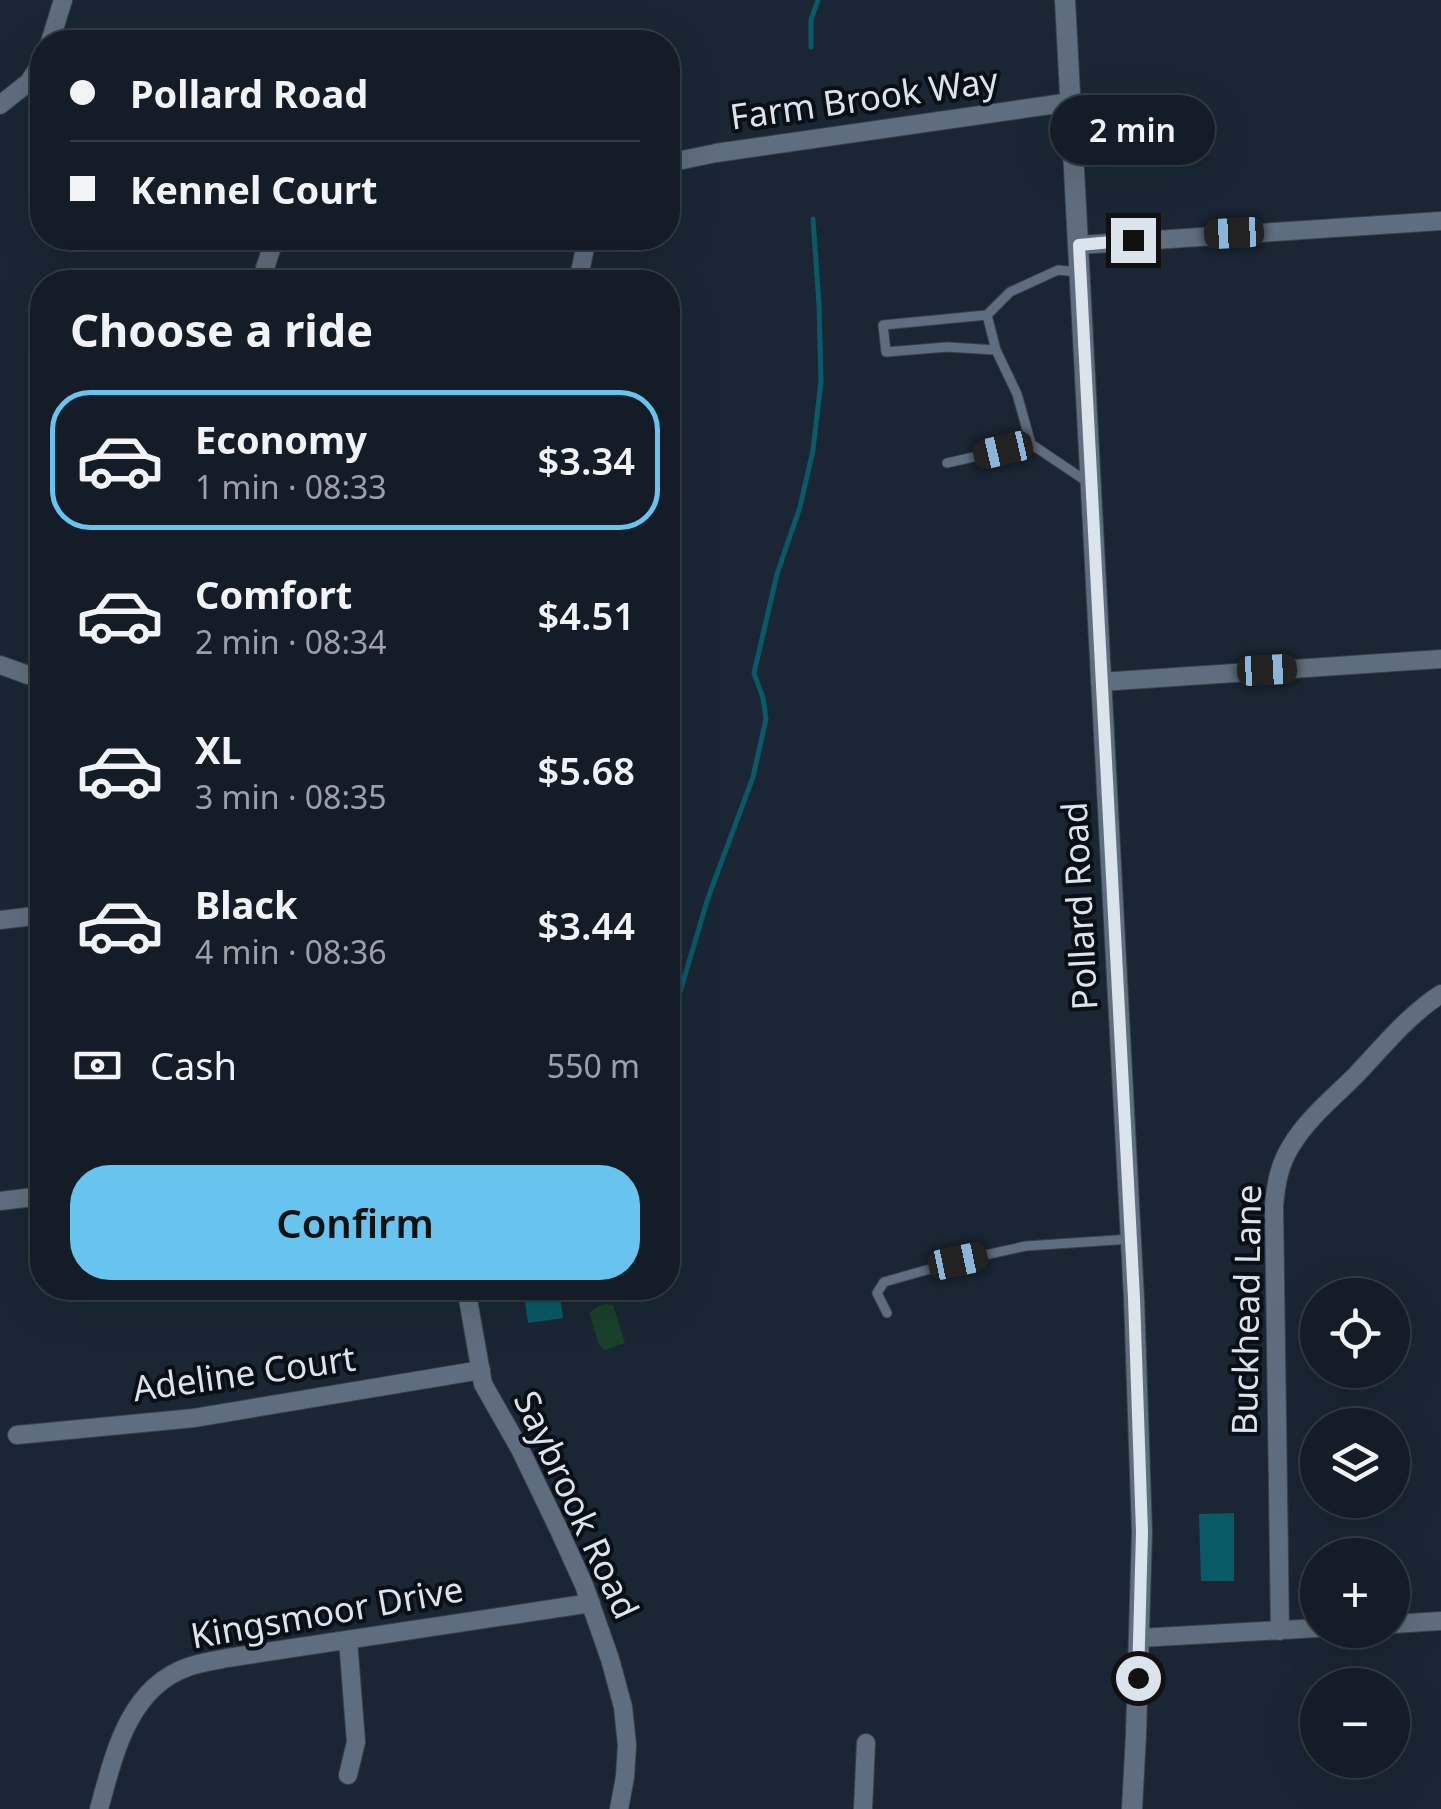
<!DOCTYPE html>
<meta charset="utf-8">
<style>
:root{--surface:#141c27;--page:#212933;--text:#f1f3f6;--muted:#9da1a7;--line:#333a44;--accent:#66c4ef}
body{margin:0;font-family:"Noto Sans",sans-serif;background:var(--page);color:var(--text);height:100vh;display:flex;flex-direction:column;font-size:38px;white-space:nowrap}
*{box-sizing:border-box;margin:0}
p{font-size:32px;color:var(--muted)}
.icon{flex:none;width:55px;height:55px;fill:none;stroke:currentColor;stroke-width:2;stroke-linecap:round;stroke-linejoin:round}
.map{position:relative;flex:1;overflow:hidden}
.drawer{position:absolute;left:30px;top:270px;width:650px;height:1030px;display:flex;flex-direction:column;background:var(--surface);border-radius:40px;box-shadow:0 10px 40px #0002,0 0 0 2px var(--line)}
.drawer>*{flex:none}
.banner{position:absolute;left:30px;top:30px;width:650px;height:220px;border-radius:40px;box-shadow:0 10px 40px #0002,0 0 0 2px var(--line);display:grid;align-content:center;height:220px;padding:0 40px;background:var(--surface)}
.tools{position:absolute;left:1300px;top:1278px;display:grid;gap:20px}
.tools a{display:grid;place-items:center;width:110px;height:110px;border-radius:50%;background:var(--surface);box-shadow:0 10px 40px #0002,0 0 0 2px var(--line);font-size:50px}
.end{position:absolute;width:45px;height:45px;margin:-22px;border:12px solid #dbe3ed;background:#111;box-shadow:0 0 0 5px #111}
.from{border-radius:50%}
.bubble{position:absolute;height:70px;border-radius:35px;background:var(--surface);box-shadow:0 10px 40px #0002,0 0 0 2px var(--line);font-size:32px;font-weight:600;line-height:70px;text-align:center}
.car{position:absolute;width:30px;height:60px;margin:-30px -15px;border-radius:12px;box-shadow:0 0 8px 2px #0007;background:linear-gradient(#222 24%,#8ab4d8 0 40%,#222 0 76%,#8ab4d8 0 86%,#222 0)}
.banner b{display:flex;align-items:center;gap:35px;height:95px;font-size:38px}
.banner b+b{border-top:2px solid var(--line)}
.banner i{width:25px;height:25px;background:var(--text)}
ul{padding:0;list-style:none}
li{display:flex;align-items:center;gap:30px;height:140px;margin:0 20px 15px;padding:0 20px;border:5px solid transparent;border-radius:40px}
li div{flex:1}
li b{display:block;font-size:38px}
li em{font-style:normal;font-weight:600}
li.active{border-color:var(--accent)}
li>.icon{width:90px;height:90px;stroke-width:1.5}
h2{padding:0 40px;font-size:45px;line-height:120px}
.pay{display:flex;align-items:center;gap:25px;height:110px;padding:0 40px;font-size:38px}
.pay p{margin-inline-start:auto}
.primary-button{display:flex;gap:20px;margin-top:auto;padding:20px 40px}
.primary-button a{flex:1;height:115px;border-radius:40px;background:var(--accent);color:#111;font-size:40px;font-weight:600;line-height:115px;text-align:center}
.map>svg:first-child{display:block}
.green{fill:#19412c}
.water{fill:#095a67}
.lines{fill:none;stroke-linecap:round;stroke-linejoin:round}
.stream{stroke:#095a67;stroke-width:5}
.service-casing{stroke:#38424d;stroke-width:11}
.minor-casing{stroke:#38424d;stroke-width:20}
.tertiary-casing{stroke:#38424d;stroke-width:22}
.service{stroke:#5f6e7e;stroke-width:9}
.minor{stroke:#5f6e7e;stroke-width:18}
.tertiary{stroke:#5f6e7e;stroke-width:20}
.route{stroke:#dbe3ed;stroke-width:12}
.labels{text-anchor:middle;stroke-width:8;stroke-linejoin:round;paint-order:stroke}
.street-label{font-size:35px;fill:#dbe3ed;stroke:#090f15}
</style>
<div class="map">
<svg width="1441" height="1809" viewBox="0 0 1441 1809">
<rect width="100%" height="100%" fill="#1a2634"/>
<path class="green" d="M 605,1304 L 613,1305 L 625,1343 L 605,1350 L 599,1344 L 589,1313 L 597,1307 Z"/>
<path class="water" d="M 523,1288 L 559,1288 L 563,1318 L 528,1323 Z
M 1234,1513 L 1234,1581 L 1201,1581 L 1199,1514 Z"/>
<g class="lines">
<path class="stream" d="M 811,47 L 811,20 L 818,0
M 668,1070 L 677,1002 L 708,898 L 753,777 L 766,719 L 763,698 L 754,673 L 777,574 L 800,507 L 813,450 L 821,381 L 819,305 L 813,219"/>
<g class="service-casing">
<path id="service" d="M 987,315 L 996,350 L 1017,394 L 1031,444 L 1089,483
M 996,350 L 947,347 L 886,352 L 883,325 L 987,315 L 1010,292 L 1058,270 L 1077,272
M 947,463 L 1031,444
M 887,1313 L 877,1293 L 884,1282 L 958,1261 L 1026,1246 L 1131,1239"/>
</g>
<g class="minor-casing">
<path id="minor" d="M 50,42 L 63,0
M 0,105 L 29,82 L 42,62
M 668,163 L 716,153 L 1071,102
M 1079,245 L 1441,221
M 264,282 L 265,268 L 275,238
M 578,282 L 587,238
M 0,665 L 28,675 L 42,676
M 1100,682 L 1441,659
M 0,920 L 42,915
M 0,1201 L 42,1196
M 466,1288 L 483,1384 L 520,1449 L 559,1530 L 584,1585 L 610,1659 L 623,1707 L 627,1745 L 625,1777 L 619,1809
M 17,1435 L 194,1418 L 481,1370
M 1392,1624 L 1441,1621
M 1280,1631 L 1274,1206 C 1276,1184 1279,1165 1291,1146 C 1307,1119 1333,1098 1355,1076 C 1382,1048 1408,1015 1441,994
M 1139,1638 L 1318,1628
M 348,1775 L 356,1742 L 348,1640
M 99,1809 C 114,1755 128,1688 188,1667 C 200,1662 214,1661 227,1658 L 591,1603
M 863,1809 L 866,1743"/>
</g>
<g class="tertiary-casing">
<path id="tertiary" d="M 1065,0 L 1134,1298 L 1142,1532 L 1136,1734 L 1132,1809"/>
</g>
<use href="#service" class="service"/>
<use href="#minor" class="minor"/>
<use href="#tertiary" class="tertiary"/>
</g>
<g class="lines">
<path class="route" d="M 1133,240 L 1079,245 L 1134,1298 L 1142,1532 L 1138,1678"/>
</g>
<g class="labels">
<g class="street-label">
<text transform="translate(864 99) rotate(-8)" y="12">Farm Brook Way</text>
<text transform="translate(1080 906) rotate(-93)" y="12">Pollard Road</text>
<text transform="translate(1247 1310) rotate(-89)" y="12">Buckhead Lane</text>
<text transform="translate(244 1374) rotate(-8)" y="12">Adeline Court</text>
<text transform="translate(576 1505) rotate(65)" y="12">Saybrook Road</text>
<text transform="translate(327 1613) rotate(-10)" y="12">Kingsmoor Drive</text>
</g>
</g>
</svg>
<div class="tools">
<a><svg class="icon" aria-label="locate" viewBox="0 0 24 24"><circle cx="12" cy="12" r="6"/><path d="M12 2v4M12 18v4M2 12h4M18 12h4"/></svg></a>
<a><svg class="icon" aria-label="layers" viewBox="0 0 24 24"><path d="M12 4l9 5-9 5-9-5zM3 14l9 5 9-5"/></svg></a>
<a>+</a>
<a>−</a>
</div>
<i class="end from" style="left:1138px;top:1678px"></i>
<i class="end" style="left:1133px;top:240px"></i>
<div class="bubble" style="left:1050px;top:95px;width:165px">2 min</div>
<i class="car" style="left:1234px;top:233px;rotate:267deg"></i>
<i class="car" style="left:1003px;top:450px;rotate:257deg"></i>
<i class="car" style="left:1267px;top:670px;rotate:87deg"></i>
<i class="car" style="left:958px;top:1261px;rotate:78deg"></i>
<div class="banner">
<b><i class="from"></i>Pollard Road</b>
<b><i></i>Kennel Court</b>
</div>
<section class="drawer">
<h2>Choose a ride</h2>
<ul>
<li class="active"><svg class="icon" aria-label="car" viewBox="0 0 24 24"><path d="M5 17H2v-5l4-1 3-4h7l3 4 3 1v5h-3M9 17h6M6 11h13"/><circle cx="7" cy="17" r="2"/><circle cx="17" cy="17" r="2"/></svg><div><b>Economy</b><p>1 min · 08:33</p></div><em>$3.34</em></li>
<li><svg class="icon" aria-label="car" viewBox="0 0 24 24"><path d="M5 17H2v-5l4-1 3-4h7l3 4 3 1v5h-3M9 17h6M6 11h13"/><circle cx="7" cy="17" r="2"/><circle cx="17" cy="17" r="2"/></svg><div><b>Comfort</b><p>2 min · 08:34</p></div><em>$4.51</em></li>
<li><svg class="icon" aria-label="car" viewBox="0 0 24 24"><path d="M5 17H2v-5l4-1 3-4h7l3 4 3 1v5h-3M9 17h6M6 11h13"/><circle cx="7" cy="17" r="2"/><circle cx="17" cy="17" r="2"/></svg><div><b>XL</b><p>3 min · 08:35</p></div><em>$5.68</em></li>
<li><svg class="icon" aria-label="car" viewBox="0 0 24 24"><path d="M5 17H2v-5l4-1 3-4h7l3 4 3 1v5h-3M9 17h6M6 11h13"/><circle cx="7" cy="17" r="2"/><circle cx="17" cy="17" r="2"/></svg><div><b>Black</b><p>4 min · 08:36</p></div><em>$3.44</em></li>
</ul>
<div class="pay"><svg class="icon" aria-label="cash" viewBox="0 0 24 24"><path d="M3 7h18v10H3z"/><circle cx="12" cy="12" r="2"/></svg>Cash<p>550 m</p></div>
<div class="primary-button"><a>Confirm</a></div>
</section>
</div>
